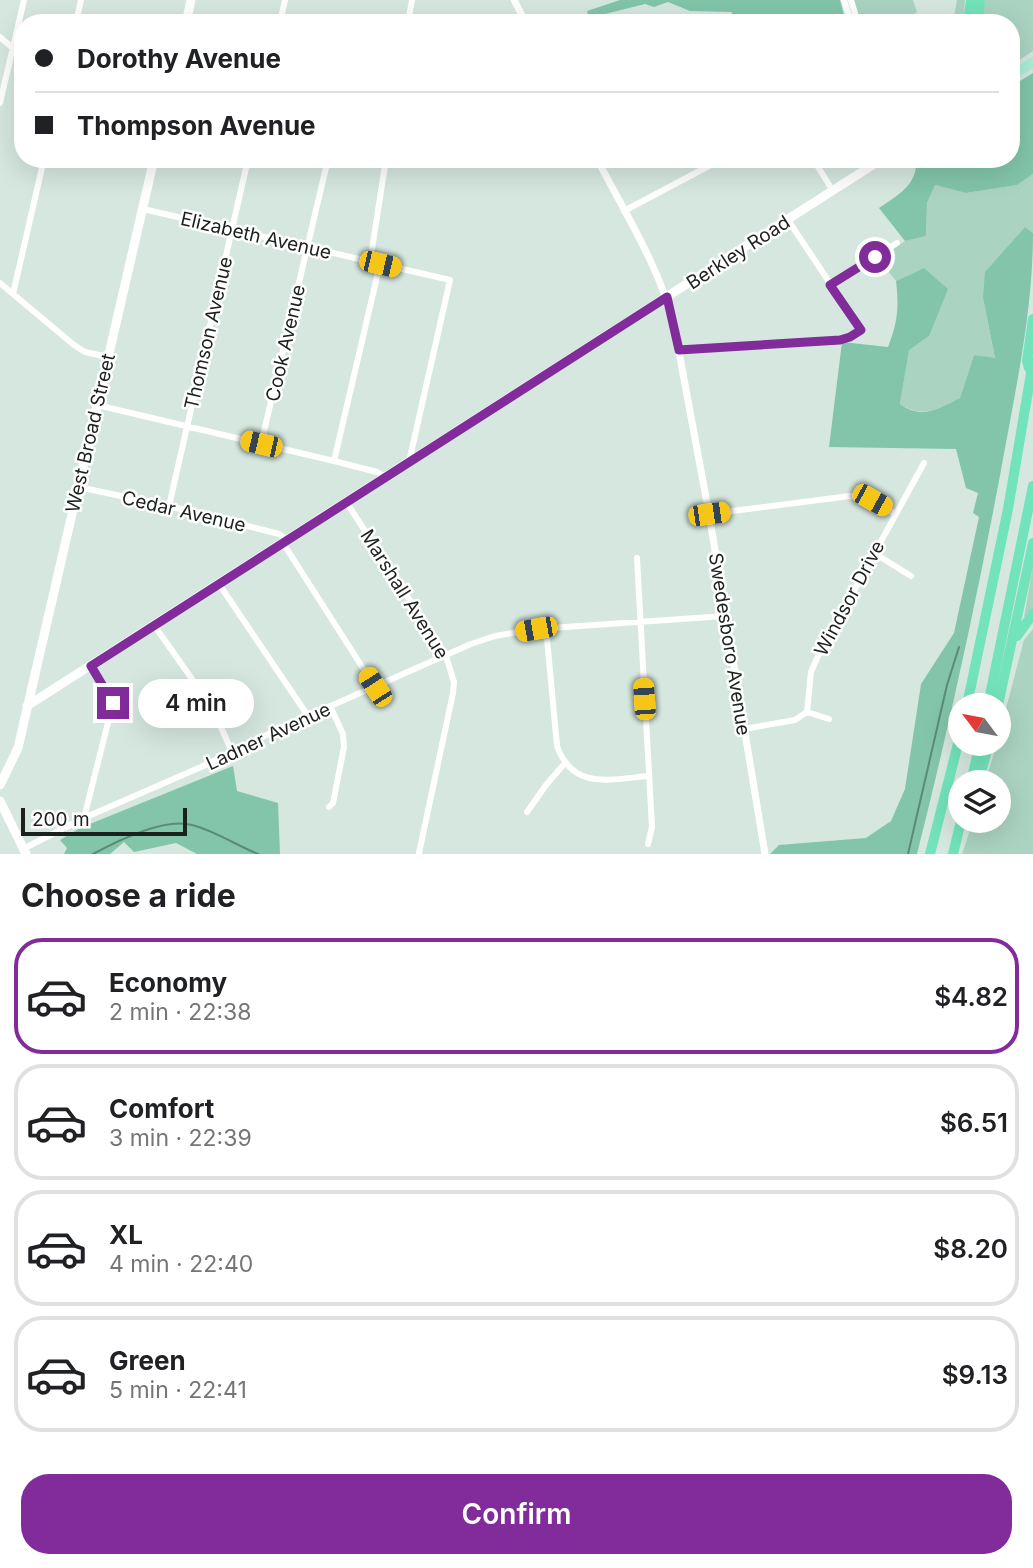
<!DOCTYPE html>
<meta charset="utf-8">
<style>
:root{--surface:#fff;--page:#f2f2f2;--text:#202124;--muted:#757577;--line:#e0e0e0;--accent:#812c9a}
body{margin:0;font-family:Inter,sans-serif;background:var(--page);color:var(--text);height:100vh;display:flex;flex-direction:column;font-size:26px;white-space:nowrap}
*{box-sizing:border-box;margin:0}
p{font-size:23px;color:var(--muted)}
.icon{flex:none;width:38px;height:38px;fill:none;stroke:currentColor;stroke-width:2;stroke-linecap:round;stroke-linejoin:round}
.map{position:relative;height:854px;overflow:hidden}
.panel{display:flex;flex-direction:column;background:var(--surface);flex:1}
.panel>*{flex:none}
.top-card{position:absolute;left:14px;top:14px;width:1006px;height:154px;border-radius:28px;box-shadow:0 7px 28px #0002;display:grid;align-content:center;height:154px;padding:0 21px;background:var(--surface)}
.needle{width:46px;rotate:302deg}
.tools{position:absolute;left:948px;top:693px;display:grid;gap:14px}
.tools a{display:grid;place-items:center;width:63px;height:63px;border-radius:50%;background:var(--surface);box-shadow:0 7px 28px #0002;font-size:35px}
.scale{position:absolute;left:21px;bottom:18px;width:166px;box-sizing:border-box;padding-left:7px;border:4px solid #1b211e;border-top:0;font-size:19px;line-height:24px;white-space:nowrap;color:#1b211e;-webkit-text-stroke:5px #fff;paint-order:stroke}
.end{position:absolute;width:32px;height:32px;margin:-16px;border:9px solid #812c9a;background:#fff;box-shadow:0 0 0 4px #fff}
.from{border-radius:50%}
.bubble{position:absolute;height:49px;border-radius:24px;background:var(--surface);box-shadow:0 7px 28px #0002;font-size:23px;font-weight:600;line-height:49px;text-align:center}
.car{position:absolute;width:21px;height:42px;margin:-21px -10px;border-radius:9px;box-shadow:0 0 5px 2px #0007;background:linear-gradient(#f5c518 24%,#345 0 40%,#f5c518 0 76%,#345 0 86%,#f5c518 0)}
.top-card b{display:flex;align-items:center;gap:24px;height:66px;font-size:26px}
.top-card b+b{border-top:2px solid var(--line)}
.top-card i{width:18px;height:18px;background:var(--text)}
ul{padding:0;list-style:none}
li{display:flex;align-items:center;gap:21px;height:116px;margin:0 14px 10px;padding:0 7px;border:4px solid var(--line);border-radius:28px}
li div{flex:1}
li b{display:block;font-size:26px}
li em{font-style:normal;font-weight:600}
li.current{border-color:var(--accent)}
li>.icon{width:63px;height:63px;stroke-width:1.5}
h2{padding:0 21px;font-size:32px;line-height:84px}
.action{display:flex;gap:14px;margin-top:auto;padding:14px 21px}
.action a{flex:1;height:80px;border-radius:28px;background:var(--accent);color:#fff;font-size:28px;font-weight:600;line-height:80px;text-align:center}
.map>svg:first-child{display:block}
.green{fill:#abd3c2}
.forest{fill:#82c5aa}
.lines{fill:none;stroke-linecap:round;stroke-linejoin:round}
.stream{stroke:#5b8b78;stroke-width:2}
.minor{stroke:#fff;stroke-width:6}
.tertiary{stroke:#fff;stroke-width:7}
.secondary{stroke:#fff;stroke-width:9}
.primary{stroke:#aaeed6;stroke-width:10}
.motorway{stroke:#72e3ba;stroke-width:10}
.route{stroke:#812c9a;stroke-width:9}
.labels{text-anchor:middle;stroke-width:5;stroke-linejoin:round;paint-order:stroke}
.street-label{font-size:19px;fill:#1b211e;stroke:#fff}
</style>
<div class="map">
<svg width="1033" height="854" viewBox="0 0 1033 854">
<rect width="100%" height="100%" fill="#d5e7df"/>
<path class="green" d="M 853,0 L 913,0 L 917,12 L 900,23 L 861,23 Z
M 957,0 L 965,0 L 963,23 L 953,23 Z
M 985,0 L 1033,0 L 1033,51 L 1012,65 L 1012,23 L 982,23 Z
M 1033,174 L 1033,233 L 1025,227 L 983,298 L 995,359 L 974,355 L 960,398 C 937,409 923,419 900,404 L 909,349 L 929,336 L 924,268 L 896,281 L 878,259 L 905,241 L 926,236 L 927,203 L 935,185 L 966,193 L 1017,185 Z
M 1033,566 L 1033,610 L 1024,617 Z
M 1033,629 L 1033,854 L 962,854 L 973,821 L 999,821 L 999,782 L 985,782 L 997,744 L 999,744 L 999,735 L 1024,640 Z"/>
<path class="forest" d="M 620,0 L 840,0 L 846,23 L 720,23 L 731,18 L 732,12 L 690,11 L 668,2 L 654,7 L 645,4 L 589,18 L 587,11 Z
M 1033,73 L 1033,174 L 1017,185 L 966,193 L 935,185 L 927,203 L 926,236 L 905,241 L 879,208 C 898,195 918,185 916,159 L 1012,159 L 1012,86 Z
M 1025,227 L 1033,233 C 1033,312 1015,392 1001,470 C 977,599 949,727 917,854 L 770,854 L 779,845 L 866,838 L 891,821 L 905,789 L 921,684 L 954,633 L 979,517 L 973,513 L 978,493 L 966,488 L 956,449 L 829,447 L 842,342 L 888,347 C 898,322 899,307 896,281 L 924,268 L 948,289 L 929,336 L 909,350 L 900,404 C 922,420 937,409 960,398 L 974,355 L 995,358 L 983,298 L 985,272 Z
M 233,766 L 237,791 L 278,803 L 280,854 L 197,854 L 176,843 L 134,852 L 124,842 L 110,854 L 64,854 L 67,848 L 60,840 L 80,828 Z"/>
<g class="lines">
<path class="stream" d="M 93,854 C 117,841 164,817 192,825 C 213,830 238,846 258,854
M 908,854 L 947,685 L 959,647"/>
<path class="minor" d="M 844,0 L 851,23
M 851,0 L 858,23
M 76,23 L 81,0
M 280,23 L 285,0
M 408,23 L 412,0
M 0,37 L 23,57
M 0,103 L 24,0
M 813,159 L 833,191
M 143,209 L 450,280 L 409,462
M 624,211 L 722,159
M 370,262 L 386,159
M 0,283 L 74,345 L 85,352 L 108,357
M 830,285 L 897,243
M 13,294 L 44,159
M 679,350 L 840,339 L 850,337 L 861,330 L 788,220
M 97,405 L 334,461 L 377,472 L 386,477
M 261,444 L 328,159
M 334,461 L 380,264
M 78,487 L 169,506 L 279,534 L 287,540
M 347,503 L 446,656 L 454,682 L 453,693 L 419,853
M 169,506 L 248,159
M 709,514 L 850,496 L 872,501 L 894,513
M 283,543 L 375,687
M 874,553 L 911,576
M 637,558 L 652,827 L 648,844
M 219,584 L 308,716
M 154,625 L 213,709 L 232,752
M 546,628 L 557,746 C 573,791 611,779 649,776
M 807,712 L 829,719
M 744,729 L 795,720 L 807,712 L 811,672 L 818,656 L 924,463
M 329,807 L 333,803 L 344,747 L 343,734 L 330,706
M 527,812 L 546,785 L 565,763
M 84,818 L 113,703 L 91,666
M 23,849 L 84,818 L 201,767 L 283,727 L 471,644 L 495,636 L 536,629 L 725,616"/>
<path class="tertiary" d="M 514,0 L 526,23
M 597,159 C 625,213 659,266 674,325 L 709,514 L 765,854"/>
<path class="secondary" d="M 186,23 L 191,0
M 27,706 L 882,159
M 0,785 L 18,748 L 154,159
M 0,801 L 26,854"/>
<path class="primary" d="M 1012,76 L 1033,62"/>
<path class="motorway" d="M 968,23 L 971,0
M 978,23 L 980,0
M 1029,368 L 1027,361 L 1033,319
M 1017,636 L 1033,614
M 967,705 L 1008,509 L 1033,362
M 988,705 L 1033,486
M 998,705 L 1033,543
M 971,782 L 980,744
M 978,782 L 989,744
M 930,854 L 961,732
M 953,854 L 961,821"/>
</g>
<g class="lines">
<path class="route" d="M 113,703 L 91,666 L 667,297 L 679,350 L 840,340 L 850,337 L 861,330 L 830,285 L 875,257"/>
</g>
<g class="labels">
<g class="street-label">
<text transform="translate(256 235) rotate(13)" y="7">Elizabeth Avenue</text>
<text transform="translate(738 252) rotate(-33)" y="7">Berkley Road</text>
<text transform="translate(208 333) rotate(-77)" y="7">Thomson Avenue</text>
<text transform="translate(285 343) rotate(-77)" y="7">Cook Avenue</text>
<text transform="translate(90 433) rotate(-77)" y="7">West Broad Street</text>
<text transform="translate(184 511) rotate(13)" y="7">Cedar Avenue</text>
<text transform="translate(405 594) rotate(58)" y="7">Marshall Avenue</text>
<text transform="translate(849 598) rotate(-62)" y="7">Windsor Drive</text>
<text transform="translate(730 644) rotate(81)" y="7">Swedesboro Avenue</text>
<text transform="translate(268 736) rotate(-25)" y="7">Ladner Avenue</text>
</g>
</g>
</svg>
<div class="tools">
<a><svg class="needle" viewBox="-14 -14 28 28"><path d="M0-13l5 13h-10z" fill="#e53935"/><path d="M0 13l5-13h-10z" fill="#757577"/></svg></a>
<a><svg class="icon" aria-label="layers" viewBox="0 0 24 24"><path d="M12 4l9 5-9 5-9-5zM3 14l9 5 9-5"/></svg></a>
</div>
<div class="scale">200 m</div>
<i class="end from" style="left:875px;top:257px"></i>
<i class="end" style="left:113px;top:703px"></i>
<div class="bubble" style="left:138px;top:679px;width:116px">4 min</div>
<i class="car" style="left:380px;top:264px;rotate:103deg"></i>
<i class="car" style="left:261px;top:444px;rotate:283deg"></i>
<i class="car" style="left:872px;top:500px;rotate:119deg"></i>
<i class="car" style="left:709px;top:514px;rotate:82deg"></i>
<i class="car" style="left:536px;top:629px;rotate:260deg"></i>
<i class="car" style="left:375px;top:687px;rotate:327deg"></i>
<i class="car" style="left:644px;top:699px;rotate:356deg"></i>
<div class="top-card">
<b><i class="from"></i>Dorothy Avenue</b>
<b><i></i>Thompson Avenue</b>
</div>
</div>
<section class="panel">
<h2>Choose a ride</h2>
<ul>
<li class="current"><svg class="icon" aria-label="car" viewBox="0 0 24 24"><path d="M5 17H2v-5l4-1 3-4h7l3 4 3 1v5h-3M9 17h6M6 11h13"/><circle cx="7" cy="17" r="2"/><circle cx="17" cy="17" r="2"/></svg><div><b>Economy</b><p>2 min · 22:38</p></div><em>$4.82</em></li>
<li><svg class="icon" aria-label="car" viewBox="0 0 24 24"><path d="M5 17H2v-5l4-1 3-4h7l3 4 3 1v5h-3M9 17h6M6 11h13"/><circle cx="7" cy="17" r="2"/><circle cx="17" cy="17" r="2"/></svg><div><b>Comfort</b><p>3 min · 22:39</p></div><em>$6.51</em></li>
<li><svg class="icon" aria-label="car" viewBox="0 0 24 24"><path d="M5 17H2v-5l4-1 3-4h7l3 4 3 1v5h-3M9 17h6M6 11h13"/><circle cx="7" cy="17" r="2"/><circle cx="17" cy="17" r="2"/></svg><div><b>XL</b><p>4 min · 22:40</p></div><em>$8.20</em></li>
<li><svg class="icon" aria-label="car" viewBox="0 0 24 24"><path d="M5 17H2v-5l4-1 3-4h7l3 4 3 1v5h-3M9 17h6M6 11h13"/><circle cx="7" cy="17" r="2"/><circle cx="17" cy="17" r="2"/></svg><div><b>Green</b><p>5 min · 22:41</p></div><em>$9.13</em></li>
</ul>
<div class="action"><a>Confirm</a></div>
</section>
